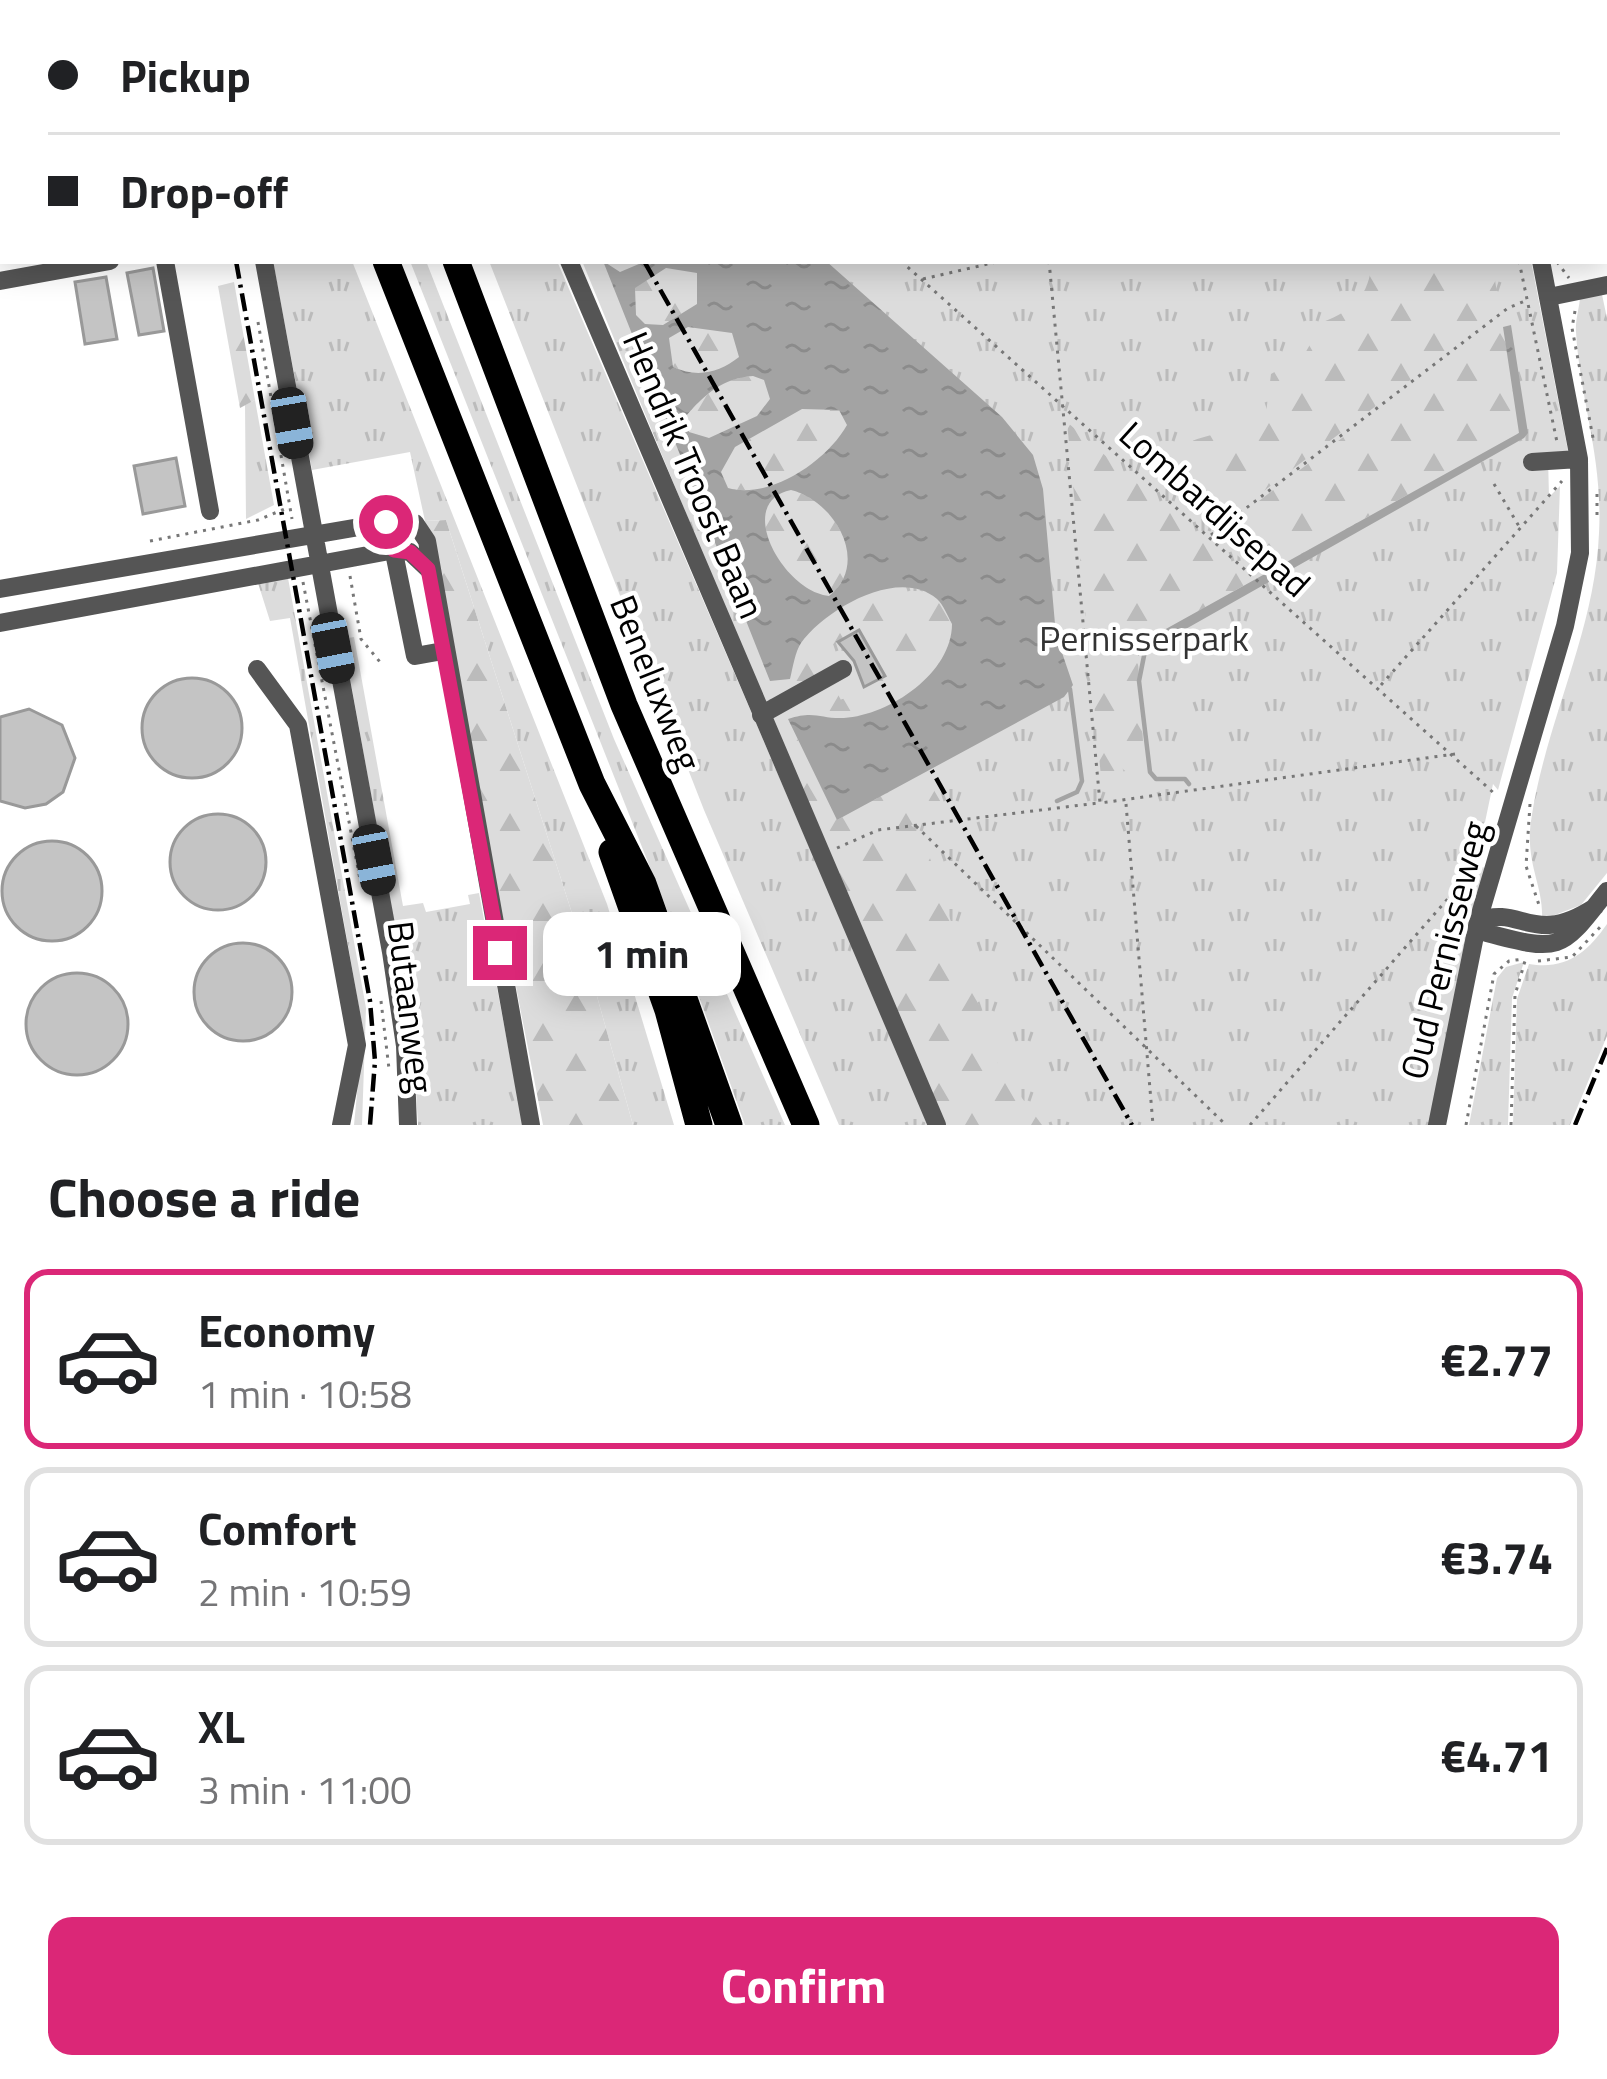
<!DOCTYPE html>
<meta charset="utf-8">
<style>
:root{--surface:#fff;--page:#f2f2f2;--text:#202124;--muted:#757577;--line:#e0e0e0;--accent:#db2777}
body{margin:0;font-family:"Titillium Web",sans-serif;background:var(--page);color:var(--text);height:100vh;display:flex;flex-direction:column;font-size:45px;white-space:nowrap}
*{box-sizing:border-box;margin:0}
p{font-size:39px;color:var(--muted)}
.icon{flex:none;width:66px;height:66px;fill:none;stroke:currentColor;stroke-width:2;stroke-linecap:round;stroke-linejoin:round}
.map{position:relative;height:1125px;overflow:hidden}
.panel{display:flex;flex-direction:column;background:var(--surface);flex:1}
.panel>*{flex:none}
.guide{position:absolute;left:0px;top:0px;width:1608px;height:264px;box-shadow:0 6px 30px #0003;display:grid;align-content:center;height:264px;padding:0 48px;background:var(--surface)}
.end{position:absolute;width:54px;height:54px;margin:-27px;border:15px solid #db2777;background:#fff;box-shadow:0 0 0 6px #fff}
.from{border-radius:50%}
.bubble{position:absolute;height:84px;border-radius:24px;background:var(--surface);box-shadow:0 6px 30px #0003;font-size:39px;font-weight:700;line-height:84px;text-align:center}
.car{position:absolute;width:36px;height:72px;margin:-36px -18px;border-radius:15px;box-shadow:0 0 9px 3px #0007;background:linear-gradient(#222 24%,#8ab4d8 0 40%,#222 0 76%,#8ab4d8 0 86%,#222 0)}
.guide b{display:flex;align-items:center;gap:42px;height:114px;font-size:45px}
.guide b+b{border-top:3px solid var(--line)}
.guide i{width:30px;height:30px;background:var(--text)}
ul{padding:0;list-style:none}
li{display:flex;align-items:center;gap:36px;height:180px;margin:0 24px 18px;padding:0 24px;border:6px solid var(--line);border-radius:24px}
li div{flex:1}
li b{display:block;font-size:45px}
li em{font-style:normal;font-weight:700}
li.current{border-color:var(--accent)}
li>.icon{width:108px;height:108px;stroke-width:1.5}
h2{padding:0 48px;font-size:54px;line-height:144px}
.button{display:flex;gap:24px;margin-top:auto;padding:24px 48px}
.button a{flex:1;height:138px;border-radius:24px;background:var(--accent);color:#fff;font-size:48px;font-weight:700;line-height:138px;text-align:center}
.map>svg:first-child{display:block}
.grass{fill:url(#grass-tufts)}
.forest{fill:url(#forest-firs)}
.water{fill:url(#water-ripples);fill-rule:evenodd}
.lines{fill:none;stroke-linecap:round;stroke-linejoin:round}
.stream{stroke:#a3a3a3;stroke-width:4.5}
.building{fill:#c4c4c4;stroke:#999;stroke-width:3}
.path{stroke:#777;stroke-width:3;stroke-dasharray:3 6;stroke-linecap:butt}
.minor{stroke:#555;stroke-width:18}
.highway{stroke:#000;stroke-width:27}
.rail{stroke:#000;stroke-width:4.5;stroke-dasharray:18 6 3 6;stroke-linecap:butt}
.route{stroke:#db2777;stroke-width:15}
.labels{text-anchor:middle;stroke-width:9;stroke-linejoin:round;paint-order:stroke}
.street-label{font-size:36px;fill:#000;stroke:#fff}
.park-label{font-size:36px;fill:#333;stroke:#fff}
</style>
<div class="map">
<svg width="1607" height="1125" viewBox="0 0 1607 1125">
<defs>
<pattern id="grass-tufts" width="24" height="20" patternUnits="userSpaceOnUse" patternTransform="scale(3)"><rect width="24" height="20" fill="#dcdcdc"/><path d="M3 7l-1-3M5 7V3M7 7l1-3M15 17l-1-3M17 17v-4M19 17l1-3" fill="none" stroke="#bbb"/></pattern>
<pattern id="forest-firs" width="22" height="20" patternUnits="userSpaceOnUse" patternTransform="scale(3)"><rect width="22" height="20" fill="#dcdcdc"/><path d="M5 1l3.5 6h-7zM16 11l3.5 6h-7z" fill="#bbb"/></pattern>
<pattern id="water-ripples" width="26" height="14" patternUnits="userSpaceOnUse" patternTransform="scale(3)"><rect width="26" height="14" fill="#a3a3a3"/><path d="M2 4q2-2 4 0t4 0M15 11q2-2 4 0t4 0" fill="none" stroke="#8b8b8b"/></pattern>
</defs>
<rect width="100%" height="100%" fill="#fff"/>
<path class="grass" d="M 273,261 L 352,261 L 607,904 L 674,1125 L 633,1125 L 586,957 L 446,520 L 425,521 L 410,452 L 312,470 Z
M 410,261 L 426,261 L 614,739 L 785,1125 L 745,1125 L 678,938 Z
M 489,261 L 557,261 L 929,1125 L 839,1125 L 704,810 Z
M 582,261 L 1531,261 L 1568,451 L 1548,457 L 1549,497 L 1560,486 L 1557,573 L 1498,790 L 1493,784 L 1476,865 L 1488,869 L 1433,1125 L 961,1125 L 819,836 Z
M 1601,290 L 1607,318 L 1607,873 L 1581,905 L 1542,920 C 1544,886 1525,864 1531,821 C 1545,723 1595,633 1599,533 C 1603,457 1580,401 1576,332 C 1575,319 1580,307 1580,295 Z
M 255,400 L 274,505 L 246,519 L 245,405 Z
M 288,578 L 366,1008 L 362,1125 L 354,1125 L 363,1030 L 290,618 L 270,621 L 258,583 Z
M 354,637 L 403,906 L 423,903 L 426,912 L 470,904 L 468,895 L 479,893 L 523,1125 L 418,1125 L 412,1022 L 343,639 Z
M 1607,924 L 1607,1036 L 1570,1125 L 1513,1125 L 1517,999 L 1529,964 C 1566,970 1587,953 1607,924 Z
M 1524,962 L 1512,998 L 1508,1125 L 1469,1125 L 1497,978 L 1506,967 Z"/>
<path class="forest" d="M 1372,261 L 1492,261 L 1500,312 L 1228,518 L 1206,482 L 1175,464 L 1174,450 C 1204,430 1240,436 1266,413 L 1271,374 L 1304,355 L 1323,322 C 1353,310 1369,297 1372,261 Z
M 666,268 L 697,273 L 697,304 L 663,325 L 645,324 L 636,315 L 635,287 Z
M 234,282 L 255,400 L 240,408 L 218,286 Z
M 1502,317 L 1519,433 L 1261,576 L 1214,535 Z
M 688,327 L 732,333 L 739,357 C 719,373 697,378 673,367 L 669,337 Z
M 753,376 L 764,380 L 770,399 L 757,416 L 709,438 L 689,432 L 686,416 C 705,394 723,378 753,376 Z
M 802,409 L 839,410 L 847,425 C 827,461 770,500 728,488 L 721,471 L 734,448 Z
M 1067,422 L 1250,582 L 1137,646 L 1145,773 L 1129,774 L 1119,766 L 1102,787 Z
M 791,490 C 835,501 871,563 829,596 C 784,592 733,502 791,490 Z
M 446,520 L 586,957 L 633,1125 L 543,1125 L 425,521 Z
M 887,590 L 937,599 C 941,606 949,615 951,623 C 965,666 877,719 841,718 C 819,718 811,710 788,720 L 837,820 L 924,773 L 950,818 L 911,825 L 923,837 L 999,1067 L 1042,1125 L 946,1125 L 771,722 L 774,714 L 831,682 L 841,700 L 884,676 L 858,630 L 816,654 L 825,673 L 791,692 L 785,682 L 799,645 L 829,615 Z"/>
<path class="water" d="M 603,261 L 620,272 L 646,261 L 826,261 L 1002,417 L 1033,455 L 1043,489 L 1056,635 L 1073,685 L 1064,697 L 837,820 L 788,719 C 815,710 820,719 844,718 C 890,715 952,673 952,624 C 948,617 943,604 937,599 C 898,566 825,610 801,643 C 795,652 793,667 790,679 L 770,681 ZM 666,268 L 697,273 L 697,304 L 663,325 L 645,324 L 636,315 L 635,288 ZM 688,327 L 732,333 L 739,357 C 719,373 697,378 673,367 L 669,338 ZM 753,376 L 764,380 L 770,399 L 757,416 L 709,438 L 689,432 L 686,416 C 705,394 723,378 753,376 ZM 802,409 L 839,410 L 847,425 C 827,461 770,500 728,488 L 721,472 L 735,447 ZM 791,490 C 835,501 871,563 829,596 C 784,592 733,502 791,490 Z
M 1511,325 L 1528,433 L 1524,438 L 1138,656 L 1137,645 L 1519,433 L 1503,327 Z"/>
<g class="lines">
<path class="stream" d="M 1145,651 L 1139,681 L 1150,772 L 1156,779 L 1185,779 L 1189,784
M 1057,801 L 1077,792 L 1082,781 L 1070,689"/>
</g>
<path class="building" d="M 153,268 L 164,331 L 139,335 L 127,273 Z
M 106,277 L 117,339 L 85,344 L 75,282 Z
M 176,458 L 185,506 L 143,514 L 134,466 Z
M 859,630 L 885,676 L 864,687 L 854,661 L 838,642 Z
M142 728a50 50 0 1 1 100 0a50 50 0 1 1-100 0Z
M 29,709 L 62,725 L 75,758 L 63,792 L 46,804 L 25,808 L 0,801 L 0,717 Z
M170 862a48 48 0 1 1 96 0a48 48 0 1 1-96 0Z
M2 891a50 50 0 1 1 100 0a50 50 0 1 1-100 0Z
M194 992a49 49 0 1 1 98 0a49 49 0 1 1-98 0Z
M26 1024a51 51 0 1 1 102 0a51 51 0 1 1-102 0Z"/>
<g class="lines">
<path class="path" d="M 597,0 L 600,3
M 681,0 L 681,3
M 1024,0 L 1025,3
M 854,3 L 857,0
M 1605,35 L 1607,35
M 1605,116 L 1607,116
M 901,261 L 1496,795
M 1049,261 L 1100,803 L 1455,754
M 1519,261 L 1557,442
M 1557,262 L 1569,278
M 923,279 L 1001,261
M 1575,311 L 1572,328 L 1594,443
M 258,322 L 292,519
M 1494,484 L 1520,528
M 1597,494 L 1597,515
M 1211,535 L 1508,308 L 1525,301
M 150,541 L 258,520 L 287,508
M 350,576 L 361,639 L 380,662
M 303,582 L 360,879
M 1381,685 L 1562,481
M 1126,804 L 1153,1125
M 1530,804 L 1526,866 L 1539,905
M 916,826 L 1226,1125
M 837,848 L 878,830 L 1098,803
M 1538,961 L 1572,957 L 1603,924
M 381,1001 L 389,1069
M 1250,1125 L 1479,863
M 1466,1125 L 1494,974 L 1509,961 L 1523,959
M 1511,1125 L 1515,995 L 1525,961"/>
<path class="minor" d="M 217,0 L 217,3
M 457,0 L 459,3
M 1488,0 L 1489,3
M 165,261 L 210,511
M 264,261 L 391,952 L 405,1046 L 408,1125
M 569,261 L 937,1125
M 0,281 L 110,261
M 1549,297 L 1607,285
M 1532,462 L 1579,459
M 391,538 L 415,656 L 443,651
M 0,589 L 400,520 L 415,523 L 427,541 L 531,1125
M 0,623 L 395,550 L 410,552 L 428,569
M 257,669 L 298,725 L 357,1045 L 341,1125
M 761,715 L 843,669
M 1595,907 C 1532,948 1522,904 1478,921 L 1487,933 C 1562,953 1561,950 1607,891
M 1437,1125 L 1478,921 L 1565,626 L 1580,553 L 1579,459 L 1541,261"/>
<path class="highway" d="M 293,0 L 294,3
M 362,0 L 363,3
M 386,261 L 592,784 L 643,884 L 729,1125
M 456,261 L 624,705 L 806,1125
M 612,852 L 668,1010 L 699,1125"/>
<path class="rail" d="M 189,0 L 189,3
M 479,0 L 481,3
M 506,0 L 507,3
M 236,261 L 370,1001 L 375,1061 L 370,1125
M 644,261 L 1132,1125
M 1575,1125 L 1607,1048"/>
</g>
<g class="lines">
<path class="route" d="M 386,522 L 394,550 L 410,552 L 428,569 L 500,953"/>
</g>
<g class="labels">
<g class="street-label">
<text transform="translate(694 475) rotate(67)" y="13">Hendrik Troost Baan</text>
<text transform="translate(1215 509) rotate(42)" y="13">Lombardijsepad</text>
<text transform="translate(656 683) rotate(68)" y="13">Beneluxweg</text>
<text transform="translate(1444 950) rotate(-76)" y="13">Oud Pernisseweg</text>
<text transform="translate(411 1007) rotate(83)" y="13">Butaanweg</text>
</g>
<g class="park-label">
<text x="1144" y="651">Pernisserpark</text>
</g>
</g>
</svg>
<i class="end from" style="left:386px;top:522px"></i>
<i class="end" style="left:500px;top:953px"></i>
<div class="bubble" style="left:543px;top:912px;width:198px">1 min</div>
<i class="car" style="left:292px;top:423px;rotate:170deg"></i>
<i class="car" style="left:333px;top:648px;rotate:169deg"></i>
<i class="car" style="left:374px;top:860px;rotate:169deg"></i>
<div class="guide">
<b><i class="from"></i>Pickup</b>
<b><i></i>Drop-off</b>
</div>
</div>
<section class="panel">
<h2>Choose a ride</h2>
<ul>
<li class="current"><svg class="icon" aria-label="car" viewBox="0 0 24 24"><path d="M5 17H2v-5l4-1 3-4h7l3 4 3 1v5h-3M9 17h6M6 11h13"/><circle cx="7" cy="17" r="2"/><circle cx="17" cy="17" r="2"/></svg><div><b>Economy</b><p>1 min · 10:58</p></div><em>€2.77</em></li>
<li><svg class="icon" aria-label="car" viewBox="0 0 24 24"><path d="M5 17H2v-5l4-1 3-4h7l3 4 3 1v5h-3M9 17h6M6 11h13"/><circle cx="7" cy="17" r="2"/><circle cx="17" cy="17" r="2"/></svg><div><b>Comfort</b><p>2 min · 10:59</p></div><em>€3.74</em></li>
<li><svg class="icon" aria-label="car" viewBox="0 0 24 24"><path d="M5 17H2v-5l4-1 3-4h7l3 4 3 1v5h-3M9 17h6M6 11h13"/><circle cx="7" cy="17" r="2"/><circle cx="17" cy="17" r="2"/></svg><div><b>XL</b><p>3 min · 11:00</p></div><em>€4.71</em></li>
</ul>
<div class="button"><a>Confirm</a></div>
</section>
